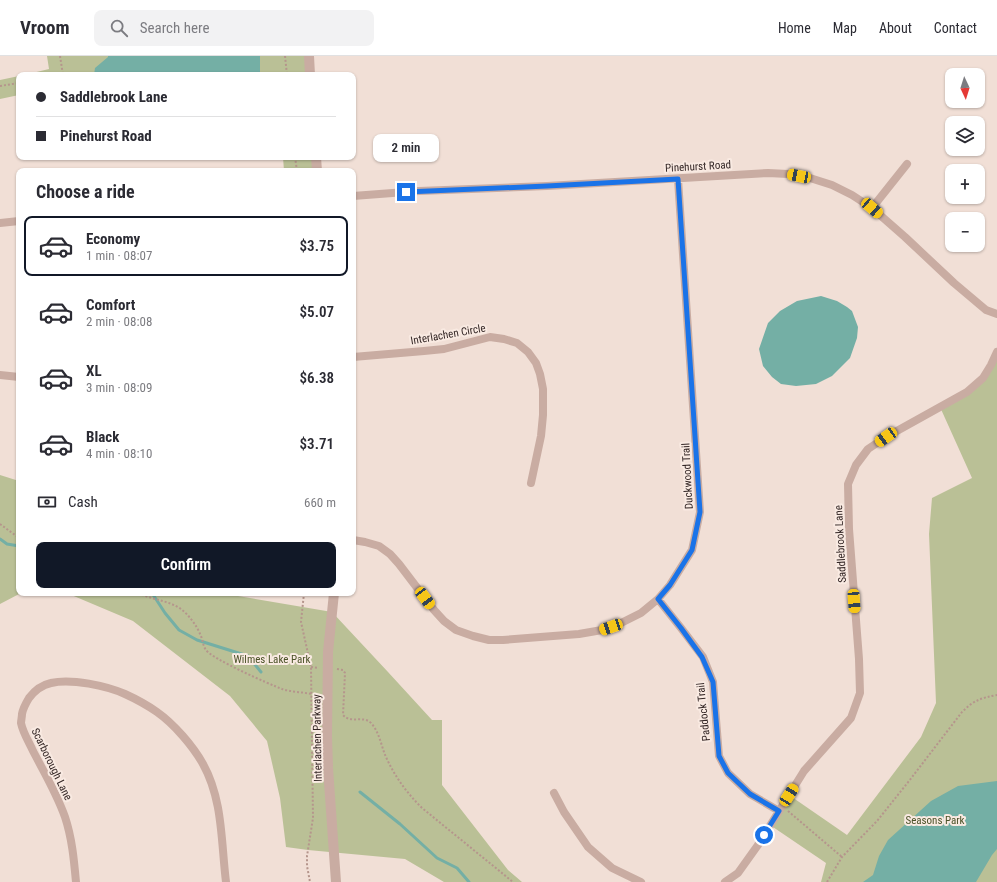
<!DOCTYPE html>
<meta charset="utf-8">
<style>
:root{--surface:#fff;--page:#f2f2f3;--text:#2b2b33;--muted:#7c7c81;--line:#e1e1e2;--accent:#111827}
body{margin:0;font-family:"Roboto Condensed",sans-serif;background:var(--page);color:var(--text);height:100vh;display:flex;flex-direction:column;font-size:15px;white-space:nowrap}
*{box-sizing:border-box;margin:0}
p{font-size:13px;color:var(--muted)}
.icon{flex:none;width:22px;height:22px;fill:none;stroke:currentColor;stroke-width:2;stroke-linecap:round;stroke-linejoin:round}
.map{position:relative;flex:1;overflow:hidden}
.panel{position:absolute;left:16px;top:112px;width:340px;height:428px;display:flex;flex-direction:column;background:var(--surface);border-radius:8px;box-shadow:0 1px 3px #0004}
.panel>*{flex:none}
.banner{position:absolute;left:16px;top:16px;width:340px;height:88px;border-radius:8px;box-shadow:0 1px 3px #0004;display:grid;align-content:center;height:88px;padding:0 20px;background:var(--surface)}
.needle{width:26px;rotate:176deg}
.controls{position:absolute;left:945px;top:12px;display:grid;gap:8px}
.controls a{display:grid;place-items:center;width:40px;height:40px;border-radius:8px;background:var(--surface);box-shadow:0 1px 3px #0004;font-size:20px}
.end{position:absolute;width:18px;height:18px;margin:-9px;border:5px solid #1a73e8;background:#fff;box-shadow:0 0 0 2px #fff}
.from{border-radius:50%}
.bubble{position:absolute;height:28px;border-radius:8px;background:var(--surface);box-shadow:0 1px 3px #0004;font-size:13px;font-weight:600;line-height:28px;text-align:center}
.car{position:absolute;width:12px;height:24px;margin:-12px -6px;border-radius:5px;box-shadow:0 0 3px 1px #0007;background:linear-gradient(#f5c518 24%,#345 0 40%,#f5c518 0 76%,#345 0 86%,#f5c518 0)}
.banner b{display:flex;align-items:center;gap:14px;height:38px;font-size:15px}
.banner b+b{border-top:1px solid var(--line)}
.banner i{width:10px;height:10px;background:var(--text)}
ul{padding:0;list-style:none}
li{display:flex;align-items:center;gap:12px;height:60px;margin:0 8px 6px;padding:0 12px;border:2px solid transparent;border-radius:8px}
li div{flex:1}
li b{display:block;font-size:15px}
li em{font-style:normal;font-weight:600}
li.current{border-color:var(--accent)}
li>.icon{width:36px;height:36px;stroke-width:1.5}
h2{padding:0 20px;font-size:18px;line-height:48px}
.pay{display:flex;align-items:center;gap:10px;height:44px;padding:0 20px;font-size:15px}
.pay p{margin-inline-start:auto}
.cta{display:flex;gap:8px;margin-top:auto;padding:8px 20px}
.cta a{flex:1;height:46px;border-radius:8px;background:var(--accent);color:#fff;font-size:16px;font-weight:600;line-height:46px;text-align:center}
header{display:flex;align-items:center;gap:24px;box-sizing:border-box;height:56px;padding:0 20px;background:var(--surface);border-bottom:1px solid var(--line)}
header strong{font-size:19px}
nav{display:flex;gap:22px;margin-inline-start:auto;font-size:14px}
.search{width:280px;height:36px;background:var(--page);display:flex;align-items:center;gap:10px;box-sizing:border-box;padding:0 14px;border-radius:8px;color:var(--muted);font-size:15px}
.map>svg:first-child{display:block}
.green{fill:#bac096}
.water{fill:#74afa5}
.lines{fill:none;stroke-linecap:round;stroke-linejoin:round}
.stream{stroke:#74afa5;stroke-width:3}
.path{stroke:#b5958c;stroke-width:2;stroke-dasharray:2 2;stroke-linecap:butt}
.minor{stroke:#c9aca2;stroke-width:8}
.tertiary{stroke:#c9aca2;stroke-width:10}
.route{stroke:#1a73e8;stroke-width:5}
.labels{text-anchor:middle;stroke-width:4;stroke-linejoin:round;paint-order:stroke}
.street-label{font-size:11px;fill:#332625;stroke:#f9eae2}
.park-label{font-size:11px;fill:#4b5228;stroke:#f9eae2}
</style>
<header>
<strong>Vroom</strong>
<div class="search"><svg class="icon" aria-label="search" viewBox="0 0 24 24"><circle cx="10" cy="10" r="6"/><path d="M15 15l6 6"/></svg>Search here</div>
<nav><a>Home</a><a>Map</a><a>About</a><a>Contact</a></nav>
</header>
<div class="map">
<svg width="997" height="826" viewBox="0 0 997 826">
<rect width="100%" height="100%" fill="#f1dfd6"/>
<path class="green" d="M 47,0 L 309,0 L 310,19 L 24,19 L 49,13 Z
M 19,20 L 19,39 L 0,43 L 0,24 Z
M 283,101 L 316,101 L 317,115 L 284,115 Z
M 997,296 L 997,826 L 821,826 L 826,807 L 770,769 L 789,739 L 847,779 L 921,681 L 936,647 L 929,478 L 932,442 L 972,422 L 940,351 L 983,322 Z
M 0,419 L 19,425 L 19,537 L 220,537 L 332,556 L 388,616 L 432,664 L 442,664 L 442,729 L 508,814 L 522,826 L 444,826 L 405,803 L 308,794 L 286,791 L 280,742 L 267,685 L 230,640 L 133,565 L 69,538 L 21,537 L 0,548 Z"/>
<path class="water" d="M 108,0 L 260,0 L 260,19 L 94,19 L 95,12 L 108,1 Z
M 821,240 L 837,245 L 847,251 L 852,255 L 858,271 L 857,282 L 850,302 L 832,320 L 816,328 L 796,330 L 781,328 L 772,321 L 763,310 L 759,293 L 768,267 L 780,255 L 797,245 Z
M 997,725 L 997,793 L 992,799 L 976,826 L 863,826 L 873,819 L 879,800 L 888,784 L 931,745 L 958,730 Z"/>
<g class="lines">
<path class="stream" d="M 0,483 L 7,488 L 19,490
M 152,537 L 165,557 L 179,574 L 197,584 L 248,600 L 261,616
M 360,736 L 400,768 L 437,802 L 457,812 L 469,826"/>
<path class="path" d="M 60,0 L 63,19
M 285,0 L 287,19
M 0,30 L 19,27
M 295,101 L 297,115
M 0,468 L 19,482
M 138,537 C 152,544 168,544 181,553 C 189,559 197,570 201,580 C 203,585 203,590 206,594 C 212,603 269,628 282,633 C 291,636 302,636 312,638
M 304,537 L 301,566 L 311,611 L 313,762 L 307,800 L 307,810 L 310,826
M 311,611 L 318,612
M 337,613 L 343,614 L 345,617 L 343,659 C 351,668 363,659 371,667 C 380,677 381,690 386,701 C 395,721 407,737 422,752 L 513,826
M 788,755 L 842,801
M 827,826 L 842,801 L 877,765 L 909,725 L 962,656 C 974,644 981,642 997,639"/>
<path class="minor" d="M 353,140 L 419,135 L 547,130 L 768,117 L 788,118 L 810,122 L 832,129 L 852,139 L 872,152 L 905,181 L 954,227 L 986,254 L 997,258
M 872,152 L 907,108
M 0,167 L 19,165
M 353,301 L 424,295 L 444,293 L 490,281 L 504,283 L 517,287 L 528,296 L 536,307 L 540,318 L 543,333 L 543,359 L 541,380 L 531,427
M 0,319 L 19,321
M 353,484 L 365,486 L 379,490 L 390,498 L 399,508 L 434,554 L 444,565 L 456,574 L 473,580 L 489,584 L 503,584 L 579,578 L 602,574 L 619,568 L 641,557 L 658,543 L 670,529 L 692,494 L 700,456 L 678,123
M 658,543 L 681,572 L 703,601 L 713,626 L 719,700 L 728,717 L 750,738 L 779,755
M 554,737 L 564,756 L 588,791 L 612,812 L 641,826
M 76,826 C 74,804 72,782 65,761 C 57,738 44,716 33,695 C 29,686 23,677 21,667 C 21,665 22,661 22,658 C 23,652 26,647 29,642 C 35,634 42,629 51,627 C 71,622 107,630 125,638 C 136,643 147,649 157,656 C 174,668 193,690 203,708 C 223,744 221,786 226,826
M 725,826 L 738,817 L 758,789 L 804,715 L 851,662 L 860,637 L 859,603 L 849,473 L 848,428 L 856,409 L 868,393 L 886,381 L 967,336 L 983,322 L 991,309 L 997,296"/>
<path class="tertiary" d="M 309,0 L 310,19
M 316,101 L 317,115
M 334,537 L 328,596 L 327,680 L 328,712 L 336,826"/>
</g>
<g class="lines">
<path class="route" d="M 406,136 L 547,130 L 678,123 L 700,456 L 692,494 L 670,529 L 658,543 L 681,572 L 702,601 L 713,626 L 719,700 L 728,717 L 750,738 L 779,755 L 764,779"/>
</g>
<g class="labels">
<g class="street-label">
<text transform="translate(698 110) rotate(-3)" y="4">Pinehurst Road</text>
<text transform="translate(448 278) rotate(-10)" y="4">Interlachen Circle</text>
<text transform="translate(687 420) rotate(-93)" y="4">Duckwood Trail</text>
<text transform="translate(840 488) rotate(-93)" y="4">Saddlebrook Lane</text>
<text transform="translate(703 656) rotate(-96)" y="4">Paddock Trail</text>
<text transform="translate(317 682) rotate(-91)" y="4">Interlachen Parkway</text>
<text transform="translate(52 708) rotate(64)" y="4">Scarborough Lane</text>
</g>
<g class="park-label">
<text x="272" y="607">Wilmes Lake Park</text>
<text x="935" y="768">Seasons Park</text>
</g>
</g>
</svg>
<div class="controls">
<a><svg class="needle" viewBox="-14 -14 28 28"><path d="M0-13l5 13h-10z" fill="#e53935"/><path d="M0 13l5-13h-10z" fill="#7c7c81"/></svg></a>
<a><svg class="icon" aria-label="layers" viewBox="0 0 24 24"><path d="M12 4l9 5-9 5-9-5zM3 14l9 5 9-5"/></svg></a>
<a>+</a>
<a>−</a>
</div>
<i class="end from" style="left:764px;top:779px"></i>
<i class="end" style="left:406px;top:136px"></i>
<div class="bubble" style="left:373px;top:78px;width:66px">2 min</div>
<i class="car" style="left:799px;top:120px;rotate:281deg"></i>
<i class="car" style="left:872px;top:152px;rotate:131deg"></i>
<i class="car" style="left:886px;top:381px;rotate:235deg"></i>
<i class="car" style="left:425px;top:542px;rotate:143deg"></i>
<i class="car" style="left:854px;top:545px;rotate:176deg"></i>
<i class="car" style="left:611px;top:571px;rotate:251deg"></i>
<i class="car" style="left:789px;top:739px;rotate:32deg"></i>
<div class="banner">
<b><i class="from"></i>Saddlebrook Lane</b>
<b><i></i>Pinehurst Road</b>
</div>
<section class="panel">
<h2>Choose a ride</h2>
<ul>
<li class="current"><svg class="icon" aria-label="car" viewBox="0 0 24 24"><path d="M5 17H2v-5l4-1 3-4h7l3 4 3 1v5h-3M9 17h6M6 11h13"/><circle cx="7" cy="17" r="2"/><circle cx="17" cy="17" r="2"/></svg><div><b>Economy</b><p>1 min · 08:07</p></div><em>$3.75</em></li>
<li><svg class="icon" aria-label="car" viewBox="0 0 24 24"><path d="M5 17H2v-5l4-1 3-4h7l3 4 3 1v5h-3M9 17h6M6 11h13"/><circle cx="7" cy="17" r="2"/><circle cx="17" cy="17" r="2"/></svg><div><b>Comfort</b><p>2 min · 08:08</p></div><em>$5.07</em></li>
<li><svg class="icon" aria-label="car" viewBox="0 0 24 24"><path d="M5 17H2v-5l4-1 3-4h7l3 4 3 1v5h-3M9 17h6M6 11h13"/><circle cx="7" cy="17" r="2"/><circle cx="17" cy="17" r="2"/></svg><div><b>XL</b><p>3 min · 08:09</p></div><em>$6.38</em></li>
<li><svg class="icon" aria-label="car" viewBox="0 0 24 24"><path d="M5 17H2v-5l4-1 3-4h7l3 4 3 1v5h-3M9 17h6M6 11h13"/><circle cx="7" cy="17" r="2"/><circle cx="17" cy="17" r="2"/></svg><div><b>Black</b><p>4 min · 08:10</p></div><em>$3.71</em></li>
</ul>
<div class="pay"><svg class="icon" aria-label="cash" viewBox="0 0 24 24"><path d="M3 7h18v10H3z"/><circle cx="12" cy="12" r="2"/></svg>Cash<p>660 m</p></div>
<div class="cta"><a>Confirm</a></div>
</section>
</div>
